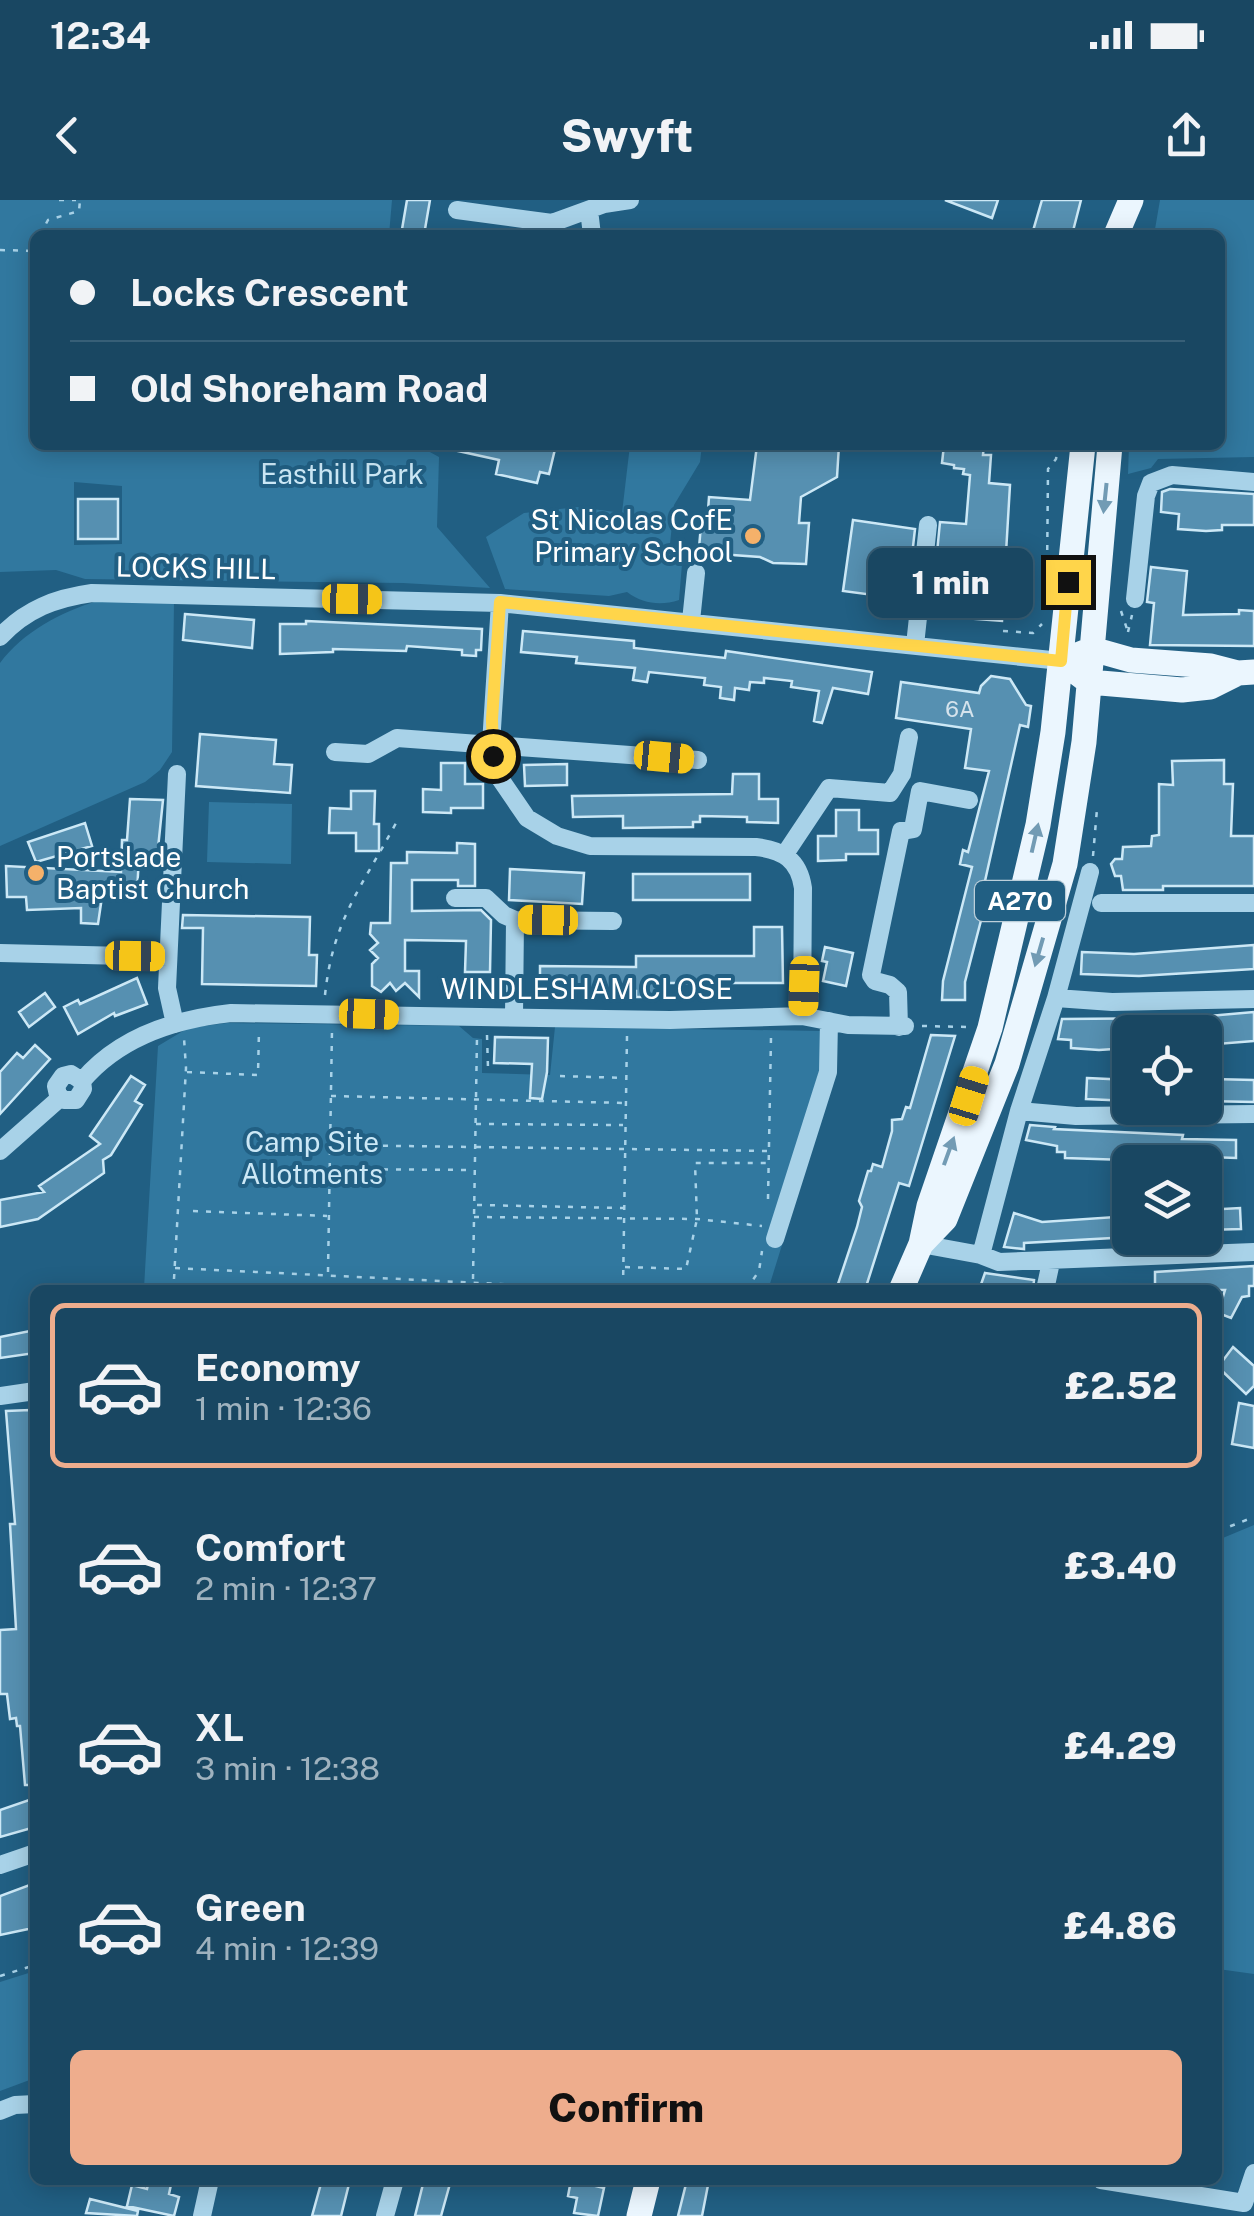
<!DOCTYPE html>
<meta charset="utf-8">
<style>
:root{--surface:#194762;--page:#26516b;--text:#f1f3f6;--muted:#9fb2be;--line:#375f77;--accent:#eead8d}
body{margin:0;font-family:"Public Sans",sans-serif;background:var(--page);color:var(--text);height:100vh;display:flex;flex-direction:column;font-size:38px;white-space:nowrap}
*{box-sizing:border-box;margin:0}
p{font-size:32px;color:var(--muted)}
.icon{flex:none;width:55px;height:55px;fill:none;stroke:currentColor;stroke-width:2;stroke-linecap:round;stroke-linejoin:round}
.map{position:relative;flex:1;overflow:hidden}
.details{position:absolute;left:30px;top:1085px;width:1192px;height:900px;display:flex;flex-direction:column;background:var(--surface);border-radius:15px;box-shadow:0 5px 25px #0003,0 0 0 2px var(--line)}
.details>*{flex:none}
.top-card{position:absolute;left:30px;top:30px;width:1195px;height:220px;border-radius:15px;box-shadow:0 5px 25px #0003,0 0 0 2px var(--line);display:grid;align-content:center;height:220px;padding:0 40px;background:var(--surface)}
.controls{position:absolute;left:1112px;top:815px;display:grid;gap:20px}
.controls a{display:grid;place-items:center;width:110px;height:110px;border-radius:15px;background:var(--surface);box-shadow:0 5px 25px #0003,0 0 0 2px var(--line);font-size:50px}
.end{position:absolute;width:45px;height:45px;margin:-22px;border:12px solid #ffd54a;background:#111;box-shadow:0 0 0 5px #111}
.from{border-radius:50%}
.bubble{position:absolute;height:70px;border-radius:15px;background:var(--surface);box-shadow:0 5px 25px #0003,0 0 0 2px var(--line);font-size:32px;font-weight:800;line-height:70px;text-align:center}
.car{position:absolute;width:30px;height:60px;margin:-30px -15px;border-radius:12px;box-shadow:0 0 8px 2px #0007;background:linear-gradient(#f5c518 24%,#345 0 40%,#f5c518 0 76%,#345 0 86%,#f5c518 0)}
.top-card b{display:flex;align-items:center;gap:35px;height:95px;font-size:38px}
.top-card b+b{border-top:2px solid var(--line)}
.top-card i{width:25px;height:25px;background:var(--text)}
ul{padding:18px 0 0;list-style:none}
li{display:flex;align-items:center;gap:30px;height:165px;margin:0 20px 15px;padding:0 20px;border:5px solid transparent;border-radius:15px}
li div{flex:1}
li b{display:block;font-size:38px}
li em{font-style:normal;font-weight:800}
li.active{border-color:var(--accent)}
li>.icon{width:90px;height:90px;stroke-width:1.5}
.cta{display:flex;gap:20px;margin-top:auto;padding:20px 40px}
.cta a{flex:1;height:115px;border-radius:15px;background:var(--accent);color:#111;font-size:40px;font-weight:800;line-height:115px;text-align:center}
.status{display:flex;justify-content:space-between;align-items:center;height:70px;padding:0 50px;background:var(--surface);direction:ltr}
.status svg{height:28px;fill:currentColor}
header{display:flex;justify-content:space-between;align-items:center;height:130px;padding:0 40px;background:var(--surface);font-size:45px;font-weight:800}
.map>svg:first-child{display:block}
.green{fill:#31789f;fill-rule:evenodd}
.building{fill:#5690b1;stroke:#cce8f6;stroke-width:2.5}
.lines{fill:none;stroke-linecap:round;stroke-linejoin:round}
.path{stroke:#a8d2e8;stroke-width:2.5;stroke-dasharray:5 8;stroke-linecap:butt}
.minor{stroke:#a8d2e8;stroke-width:18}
.major{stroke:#ebf6fe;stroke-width:25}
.oneway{fill:#729bb4}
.route{stroke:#ffd54a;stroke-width:12}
.poi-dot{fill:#f5b16a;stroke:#215f83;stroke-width:4}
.labels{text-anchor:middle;stroke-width:8;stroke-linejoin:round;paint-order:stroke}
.number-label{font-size:22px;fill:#d5e3ec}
.shield{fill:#215f83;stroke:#bccfda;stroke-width:2.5}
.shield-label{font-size:25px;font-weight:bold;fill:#fff}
.park-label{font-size:28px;fill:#cce8f6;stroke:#215f83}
.poi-label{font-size:28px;fill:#fff;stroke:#215f83;text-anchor:end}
.street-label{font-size:28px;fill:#fff;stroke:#215f83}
</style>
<div class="status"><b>12:34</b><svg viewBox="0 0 49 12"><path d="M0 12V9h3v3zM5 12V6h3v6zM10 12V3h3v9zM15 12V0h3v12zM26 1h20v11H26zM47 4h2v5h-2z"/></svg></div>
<header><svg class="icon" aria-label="back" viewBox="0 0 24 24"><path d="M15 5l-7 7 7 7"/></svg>Swyft<svg class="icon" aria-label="share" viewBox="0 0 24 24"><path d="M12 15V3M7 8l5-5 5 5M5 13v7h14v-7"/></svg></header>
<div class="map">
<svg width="1254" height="2016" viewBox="0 0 1254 2016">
<rect width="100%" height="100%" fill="#215f83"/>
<path class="green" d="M 0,0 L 392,0 L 389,35 L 35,35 L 35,245 L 417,245 L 439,257 L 437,327 L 490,388 L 403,383 L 85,379 L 56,370 L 0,372 ZM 74,282 L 122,286 L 122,344 L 74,345 Z
M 1160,0 L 1254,0 L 1254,257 L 1158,259 L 1151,268 L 1128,274 L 1129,245 L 1220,245 L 1220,35 L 1154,35 Z
M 630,245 L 702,245 L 700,262 L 674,305 L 670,344 L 682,364 L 679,400 C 661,406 643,404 627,392 L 609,396 L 505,389 L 486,337 L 524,313 L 578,307 L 622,313 Z
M 97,401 L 174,401 L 172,552 L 160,570 L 145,582 L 0,646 L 0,463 C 23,432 61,412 97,401 Z
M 209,602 L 292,604 L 291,664 L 207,662 Z
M 227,823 L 459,826 L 473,838 L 482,839 L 482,873 L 550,875 L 555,827 L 821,831 L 821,865 L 768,1042 L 782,1045 L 768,1090 L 144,1088 L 158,846 L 188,828 Z
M 1254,1325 L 1254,1774 L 1218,1769 L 1218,1340 Z
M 35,1771 L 35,1878 L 0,1891 L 0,1782 Z"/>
<path class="building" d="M 407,0 L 430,0 L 424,35 L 401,35 Z
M 945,0 L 998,0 L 992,18 Z
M 1042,0 L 1081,0 L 1072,35 L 1033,31 Z
M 459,245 L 556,245 L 549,274 L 540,272 L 537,283 L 496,274 L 499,260 L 458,251 Z
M 757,245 L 839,245 L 837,277 L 801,297 L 799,323 L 809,323 L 806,364 L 773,363 L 760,357 L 719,354 L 719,350 L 699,348 L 701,325 L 707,325 L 709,297 L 750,300 Z
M 944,245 L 984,245 L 983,255 L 991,255 L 989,283 L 1010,285 L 1002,421 L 938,416 L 942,363 L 936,363 L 940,322 L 966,324 L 970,275 L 963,274 L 964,269 L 954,268 L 954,265 L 942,263 Z
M 1170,289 L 1254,294 L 1254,325 L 1222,325 L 1222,330 L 1206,331 L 1178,329 L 1179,314 L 1161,312 L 1162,292 Z
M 78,299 L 118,299 L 118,339 L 78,339 Z
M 853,320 L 915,329 L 906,408 L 888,406 L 889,397 L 843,391 Z
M 1151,367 L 1187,371 L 1183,415 L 1239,414 L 1239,410 L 1254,411 L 1254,446 L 1150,445 L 1154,403 L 1147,402 Z
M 185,414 L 254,420 L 252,448 L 183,440 Z
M 306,421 L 482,429 L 481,450 L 476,450 L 476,456 L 462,455 L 462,450 L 407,446 L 406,451 L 333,449 L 333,452 L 280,454 L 280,424 L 306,424 Z
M 523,431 L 634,441 L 634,448 L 725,458 L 726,451 L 872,472 L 868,494 L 833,488 L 822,523 L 814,521 L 819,491 L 791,487 L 792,481 L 764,478 L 764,483 L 750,482 L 749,490 L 735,488 L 734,500 L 720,498 L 721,487 L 704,485 L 705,478 L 649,472 L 647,482 L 633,480 L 635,468 L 576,463 L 577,457 L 521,452 Z
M 991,476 L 1010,479 L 1026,505 L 1031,506 L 1028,527 L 1020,525 L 985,681 L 991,682 L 965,782 L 965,800 L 942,800 L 943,781 L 972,667 L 960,664 L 963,650 L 968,652 L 989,571 L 965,568 L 971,529 L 896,518 L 901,482 L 979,493 L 981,486 Z
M 200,534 L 276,540 L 274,564 L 292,565 L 290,593 L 196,586 Z
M 1224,560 L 1224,584 L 1233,584 L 1231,636 L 1254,636 L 1254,686 L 1163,686 L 1163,690 L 1123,690 L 1121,676 L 1115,676 L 1111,664 L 1115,659 L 1122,659 L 1123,647 L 1151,646 L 1152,636 L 1159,635 L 1159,584 L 1173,585 L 1172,561 Z
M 441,563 L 465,563 L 465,584 L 483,584 L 483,608 L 451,608 L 451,613 L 423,612 L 423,589 L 441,590 Z
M 567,564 L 567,585 L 525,586 L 524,565 Z
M 733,574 L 759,574 L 759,599 L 778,599 L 778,623 L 747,622 L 747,617 L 700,616 L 700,622 L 693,622 L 693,627 L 623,628 L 623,616 L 573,617 L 572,596 L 732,594 Z
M 351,591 L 375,591 L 374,624 L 379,624 L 379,651 L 356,651 L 356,633 L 329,633 L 330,608 L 351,609 Z
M 130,599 L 163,600 L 157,658 L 139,657 L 137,692 L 103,690 L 98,724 L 81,723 L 81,708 L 27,710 L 26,697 L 7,697 L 6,666 L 121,672 L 122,640 L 127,640 Z
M 836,610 L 859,610 L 859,630 L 878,630 L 878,654 L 846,654 L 846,660 L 818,661 L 818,636 L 836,636 Z
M 85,623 L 92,646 L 36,662 L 28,642 Z
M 457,643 L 475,644 L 475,686 L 458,686 L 458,680 L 412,680 L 412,711 L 481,710 L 491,720 L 490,772 L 465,772 L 466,741 L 405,740 L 405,771 L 419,771 L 419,797 L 405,783 L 396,791 L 390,783 L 381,792 L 372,786 L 372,764 L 378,758 L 370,750 L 378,743 L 370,734 L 371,723 L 390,723 L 391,663 L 407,663 L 407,652 L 457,653 Z
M 510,669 L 584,673 L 582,704 L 509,700 Z
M 633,674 L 750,674 L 750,700 L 633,700 Z
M 183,715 L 310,717 L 309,755 L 317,755 L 316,786 L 202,784 L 203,728 L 182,728 Z
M 754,727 L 782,727 L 783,783 L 659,783 L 659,797 L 636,797 L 636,791 L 540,789 L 540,766 L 636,767 L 636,756 L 754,756 Z
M 1254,745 L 1254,769 L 1139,776 L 1081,774 L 1082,752 L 1134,754 Z
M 825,747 L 853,753 L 846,786 L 823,781 L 827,762 L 822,761 Z
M 137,778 L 147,804 L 115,816 L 114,813 L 78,834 L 64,807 L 78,800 L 80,804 Z
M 45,793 L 55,807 L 29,827 L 19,812 Z
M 1254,812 L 1254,841 L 1205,845 L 1205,832 L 1130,832 L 1129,848 L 1099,850 L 1071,848 L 1071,840 L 1058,839 L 1062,819 L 1186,818 Z
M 931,835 L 955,836 L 909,986 L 899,983 L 865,1090 L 836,1090 L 857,1027 L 862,1007 L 859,1001 L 868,971 L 871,971 L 873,964 L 882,967 L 892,931 L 892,920 L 902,919 L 906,907 L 910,908 Z
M 495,837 L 548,838 L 547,872 L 542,899 L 530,898 L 532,864 L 494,863 Z
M 35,845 L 50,859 L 0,914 L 0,872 L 17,853 L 23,858 Z
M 131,876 L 145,885 L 135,901 L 142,905 L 111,955 L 103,960 L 104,973 L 38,1019 L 0,1027 L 0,1000 L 44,992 L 39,986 L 100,944 L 90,936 Z
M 1087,878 L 1130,880 L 1130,901 L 1086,899 Z
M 1212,879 L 1254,880 L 1254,902 L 1205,901 L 1205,881 Z
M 1030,925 L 1055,927 L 1054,929 L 1183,935 L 1182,939 L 1236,940 L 1236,958 L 1126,954 L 1126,960 L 1065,958 L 1065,952 L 1057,952 L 1057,946 L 1026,940 Z
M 1240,1008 L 1241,1029 L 1205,1030 L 1205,1010 Z
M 1014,1013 L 1042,1022 L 1130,1016 L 1130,1037 L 1024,1043 L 1024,1049 L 1004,1047 Z
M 1254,1066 L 1254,1086 L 1249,1086 L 1249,1096 L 1242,1097 L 1231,1118 L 1218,1113 L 1225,1090 L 1155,1090 L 1155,1072 Z
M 985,1073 L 1034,1080 L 1033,1090 L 979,1090 Z
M 35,1130 L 35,1153 L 0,1158 L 0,1137 Z
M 1233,1147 L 1254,1166 L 1254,1186 L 1246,1194 L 1218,1167 Z
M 1239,1203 L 1254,1206 L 1254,1248 L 1232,1244 Z
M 30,1210 L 35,1271 L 35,1585 L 25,1585 L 20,1526 L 17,1526 L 16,1518 L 10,1519 L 7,1494 L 0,1494 L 0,1430 L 16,1429 L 10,1324 L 15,1324 L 6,1211 Z
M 35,1598 L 35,1627 L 0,1637 L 0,1610 Z
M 35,1683 L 35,1718 L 30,1719 L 33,1728 L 0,1735 L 0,1696 Z
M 149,1980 L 172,1980 L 169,1994 L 179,1997 L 174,2016 L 127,2006 L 132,1985 L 147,1989 Z
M 322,1980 L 350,1980 L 341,2016 L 312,2016 Z
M 424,1980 L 451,1980 L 441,2016 L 415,2016 Z
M 571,1980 L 604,1988 L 598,2016 L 574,2013 L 577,1998 L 568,1996 Z
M 687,1980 L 709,1980 L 702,2016 L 678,2016 Z
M 90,1999 L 138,2011 L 137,2016 L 86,2013 Z"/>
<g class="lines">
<path class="path" d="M 59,0 L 76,0
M 40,35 L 48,20 L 79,11 L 80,0
M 0,50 L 35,51
M 1047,376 L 1048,269 L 1056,259 L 1058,245
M 1121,411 L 1129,435
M 1003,431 L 1033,433 L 1042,424
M 1128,432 L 1132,415
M 1093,656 L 1097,609
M 325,795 C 333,719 362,687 396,623
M 922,826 L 969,827
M 487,835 L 488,868
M 187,872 L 258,875 L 259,829
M 560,876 L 625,878
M 331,896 L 626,903
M 476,924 L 623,925
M 331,945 L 473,947
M 476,947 L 770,951
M 331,969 L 473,970
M 768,999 L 771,837
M 477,1005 L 623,1008
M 193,1011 L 327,1016
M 474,1017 L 697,1019 L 762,1026
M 625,1067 L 686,1069 L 697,1019 L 695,963 L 770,963
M 175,1068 L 623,1090
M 328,1072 L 332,830
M 174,1079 L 186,868 L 184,838
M 473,1079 L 477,837
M 623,1088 L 627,836
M 746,1090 L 759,1071 L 762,1051
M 1218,1331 L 1254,1317
M 0,1776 L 35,1765"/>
<path class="minor" d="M 457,10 L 552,23 L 604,4 L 630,0
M 589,10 L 592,35
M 1135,399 L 1146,296 L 1151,283 L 1172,275 L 1254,282
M 500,403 L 491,544 L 501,580 L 527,618 L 557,636 L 590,646 L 756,647 C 783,650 799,660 803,688 L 802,816
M 691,421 L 696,373
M 0,437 C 26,409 56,398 92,393 L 500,403 L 1061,461
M 915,445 L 928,325
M 335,552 L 368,554 L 397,538 L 698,560
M 785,654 L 829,588 L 890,593 L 902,574 L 909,537
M 455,698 L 486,698 L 504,715 L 515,720
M 1101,703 L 1254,703
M 0,753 L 168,757
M 1056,798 L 1112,802 L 1254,799
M 514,816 L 515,720 L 613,721
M 175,824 L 167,788 L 177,574
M 899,827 L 898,792 L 890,785 L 875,781 L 871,775 L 901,631 L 913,629 L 920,591 L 969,600
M 82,881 L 71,874 L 63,876 L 56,886 L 58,895 L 64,900 L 76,900 L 83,889 L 82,881 C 119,837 175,819 231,813 L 670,820 L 802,816 L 848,825 L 905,826
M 1019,911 L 1076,916 L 1254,914
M 0,951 L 60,898
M 775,1039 L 828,872 L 829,821
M 921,1044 L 981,1055 L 999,1062 L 1254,1052
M 981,1055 L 1019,911 L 1056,798 L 1090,672
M 1045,1090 L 1051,1062
M 0,1196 L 35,1191
M 0,1665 L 35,1653
M 0,1911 L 15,1905 L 35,1904
M 1101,1980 L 1244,2003 L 1254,1973
M 202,2016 L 210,1980
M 385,2016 L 395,1980"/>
<path class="major" d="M 1116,35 L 1131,0
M 1077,455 L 1092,449 L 1131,460 L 1211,466 L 1238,473
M 1076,472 L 1089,482 L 1182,490 L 1210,487 L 1238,473 L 1254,472
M 921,1044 L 945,1019 L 1007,864 L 1065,664 L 1084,542 L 1110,245
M 901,1090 L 921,1044 L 929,1006 L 990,828 L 1038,625 L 1053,532 L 1083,245
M 639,2016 L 648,1980"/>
</g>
<defs><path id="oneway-solid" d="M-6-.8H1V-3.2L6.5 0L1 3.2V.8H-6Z" transform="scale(2.5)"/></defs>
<g class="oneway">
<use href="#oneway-solid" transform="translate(1105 298) rotate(96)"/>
<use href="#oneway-solid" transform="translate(1035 638) rotate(-77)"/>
<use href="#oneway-solid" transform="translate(1039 752) rotate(106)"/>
<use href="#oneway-solid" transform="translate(949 951) rotate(-70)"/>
</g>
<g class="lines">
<path class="route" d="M 493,556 L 492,519 L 500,402 L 1061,461 L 1068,382"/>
</g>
<g class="poi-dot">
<circle cx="753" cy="336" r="10"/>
<circle cx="36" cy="673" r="10"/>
</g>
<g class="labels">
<g class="number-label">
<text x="960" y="517">6A</text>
</g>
<rect class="shield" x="975" y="681" width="90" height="40" rx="8"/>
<g class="shield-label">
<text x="1020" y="710">A270</text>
</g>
<g class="park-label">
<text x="342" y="284">Easthill Park</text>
<text x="312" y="952">Camp Site<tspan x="312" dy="32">Allotments</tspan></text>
</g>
<g class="poi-label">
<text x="733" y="330">St Nicolas CofE<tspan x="733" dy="32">Primary School</tspan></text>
<text x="56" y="667" text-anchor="start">Portslade<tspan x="56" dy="32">Baptist Church</tspan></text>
</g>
<g class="street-label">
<text transform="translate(196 368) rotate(1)" y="10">LOCKS HILL</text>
<text x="587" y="799">WINDLESHAM CLOSE</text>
</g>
</g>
</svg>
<div class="controls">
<a><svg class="icon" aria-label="locate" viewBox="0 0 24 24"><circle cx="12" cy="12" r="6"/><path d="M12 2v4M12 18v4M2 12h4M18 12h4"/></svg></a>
<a><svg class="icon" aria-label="layers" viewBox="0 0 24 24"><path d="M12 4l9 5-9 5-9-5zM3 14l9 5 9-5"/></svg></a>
</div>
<i class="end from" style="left:493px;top:556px"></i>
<i class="end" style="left:1068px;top:382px"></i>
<div class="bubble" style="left:868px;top:348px;width:165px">1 min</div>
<i class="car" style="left:352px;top:399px;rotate:91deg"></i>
<i class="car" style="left:664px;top:557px;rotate:95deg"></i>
<i class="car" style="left:548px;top:720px;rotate:271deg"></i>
<i class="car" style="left:135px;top:756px;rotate:91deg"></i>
<i class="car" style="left:804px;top:786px;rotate:182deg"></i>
<i class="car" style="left:369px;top:814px;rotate:92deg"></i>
<i class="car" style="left:969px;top:896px;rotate:17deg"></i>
<div class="top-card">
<b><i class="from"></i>Locks Crescent</b>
<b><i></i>Old Shoreham Road</b>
</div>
<section class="details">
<ul>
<li class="active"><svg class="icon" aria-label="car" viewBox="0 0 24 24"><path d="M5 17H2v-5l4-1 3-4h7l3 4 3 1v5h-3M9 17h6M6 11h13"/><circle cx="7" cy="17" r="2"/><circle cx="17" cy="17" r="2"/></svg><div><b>Economy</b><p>1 min · 12:36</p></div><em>£2.52</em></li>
<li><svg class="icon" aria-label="car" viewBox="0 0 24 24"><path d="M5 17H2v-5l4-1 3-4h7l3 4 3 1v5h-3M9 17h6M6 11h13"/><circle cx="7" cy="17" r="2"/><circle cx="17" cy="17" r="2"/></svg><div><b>Comfort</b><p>2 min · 12:37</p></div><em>£3.40</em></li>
<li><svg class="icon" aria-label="car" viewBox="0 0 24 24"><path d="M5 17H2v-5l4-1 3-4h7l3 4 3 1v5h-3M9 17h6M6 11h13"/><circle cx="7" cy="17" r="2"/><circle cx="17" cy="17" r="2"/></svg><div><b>XL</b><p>3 min · 12:38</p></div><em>£4.29</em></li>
<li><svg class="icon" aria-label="car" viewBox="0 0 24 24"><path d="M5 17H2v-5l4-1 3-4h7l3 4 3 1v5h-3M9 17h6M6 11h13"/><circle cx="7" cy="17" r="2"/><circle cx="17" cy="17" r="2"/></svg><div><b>Green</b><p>4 min · 12:39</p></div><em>£4.86</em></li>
</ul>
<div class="cta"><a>Confirm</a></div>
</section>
</div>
